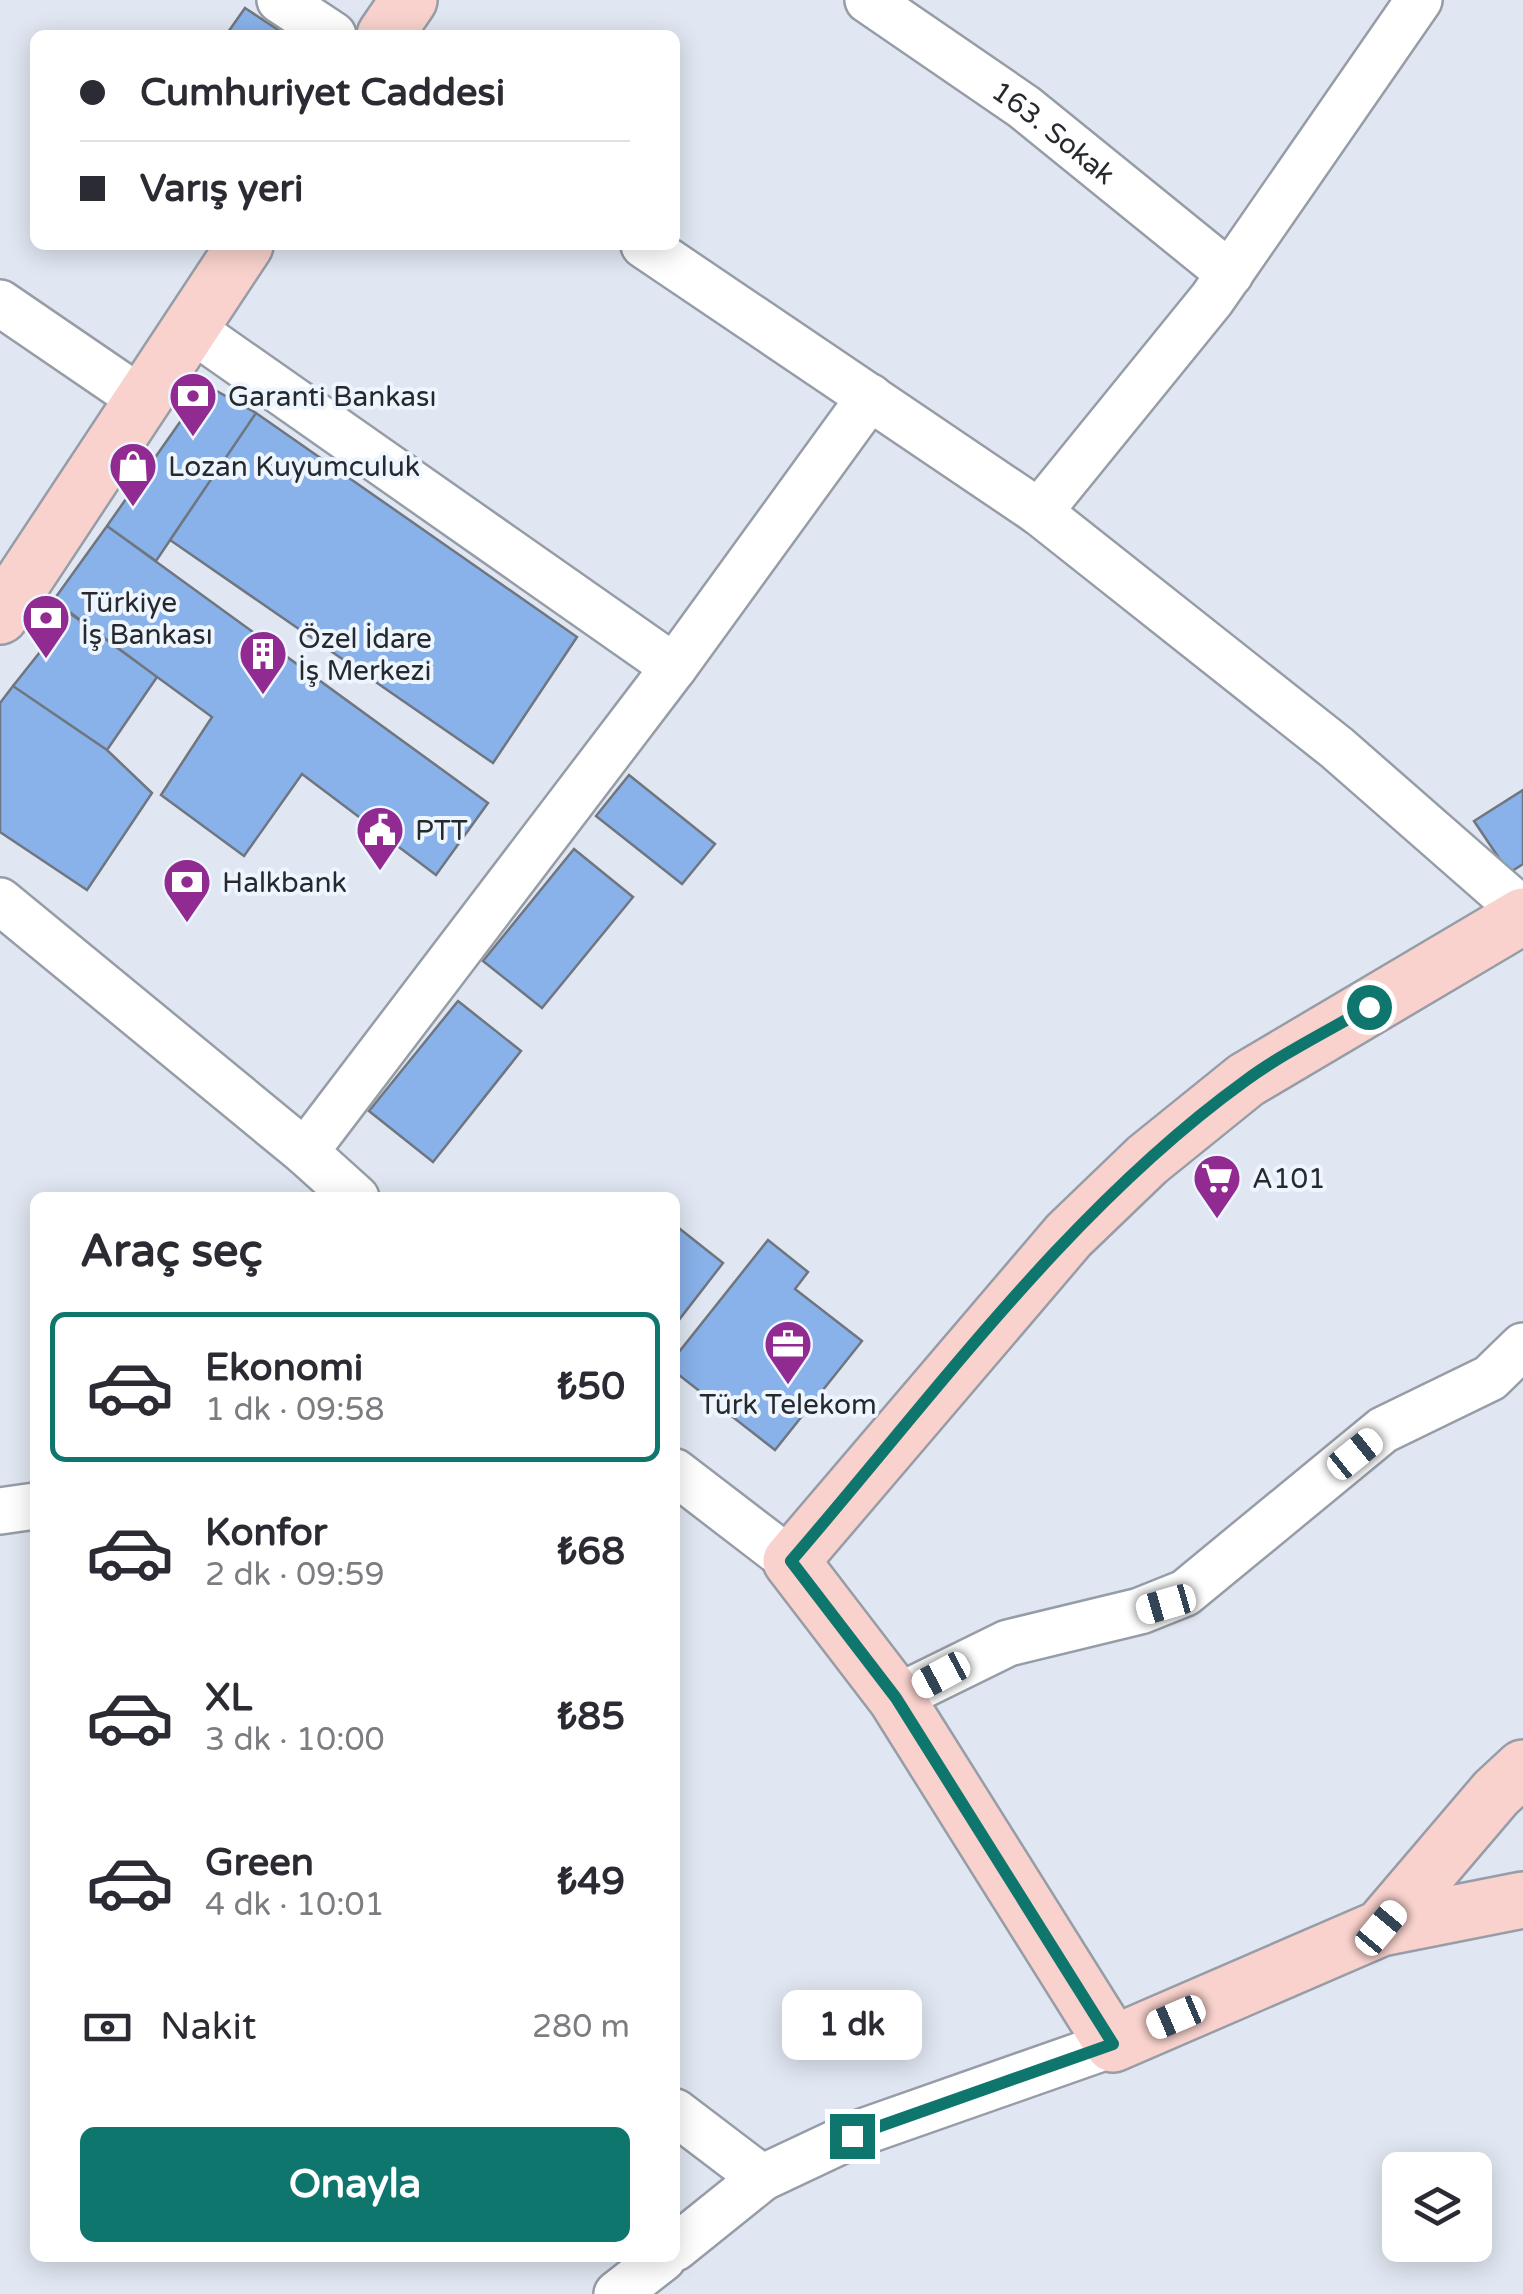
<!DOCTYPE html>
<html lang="tr">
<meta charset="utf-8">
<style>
:root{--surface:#fff;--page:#f7f7f7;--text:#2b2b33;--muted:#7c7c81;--line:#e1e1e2;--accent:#0f766e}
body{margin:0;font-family:"Varela Round",sans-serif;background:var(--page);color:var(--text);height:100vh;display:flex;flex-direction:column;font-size:38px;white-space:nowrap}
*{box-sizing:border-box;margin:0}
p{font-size:32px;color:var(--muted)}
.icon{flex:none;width:55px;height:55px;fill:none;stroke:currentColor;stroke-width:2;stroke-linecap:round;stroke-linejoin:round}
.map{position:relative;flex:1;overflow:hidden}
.drawer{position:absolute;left:30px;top:1192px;width:650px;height:1070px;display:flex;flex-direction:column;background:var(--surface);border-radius:15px;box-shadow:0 5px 25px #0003}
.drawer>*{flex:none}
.banner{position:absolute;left:30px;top:30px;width:650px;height:220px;border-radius:15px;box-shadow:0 5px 25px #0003;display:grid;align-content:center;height:220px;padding:0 50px;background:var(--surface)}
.fabs{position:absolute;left:1382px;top:2152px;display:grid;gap:20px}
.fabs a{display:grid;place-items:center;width:110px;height:110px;border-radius:15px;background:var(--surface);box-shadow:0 5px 25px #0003;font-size:50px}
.end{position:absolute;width:45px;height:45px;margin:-22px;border:12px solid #0f766e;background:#fff;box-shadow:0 0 0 5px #fff}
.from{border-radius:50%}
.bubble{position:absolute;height:70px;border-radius:15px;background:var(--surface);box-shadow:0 5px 25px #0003;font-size:32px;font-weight:800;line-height:70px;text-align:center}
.car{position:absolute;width:30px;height:60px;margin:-30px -15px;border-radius:12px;box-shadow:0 0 8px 2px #0007;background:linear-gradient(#fff 24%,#345 0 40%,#fff 0 76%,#345 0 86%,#fff 0)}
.banner b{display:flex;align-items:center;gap:35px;height:95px;font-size:38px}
.banner b+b{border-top:2px solid var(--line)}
.banner i{width:25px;height:25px;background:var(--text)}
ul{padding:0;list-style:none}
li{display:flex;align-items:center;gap:30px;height:150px;margin:0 20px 15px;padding:0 30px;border:5px solid transparent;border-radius:15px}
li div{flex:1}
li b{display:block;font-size:38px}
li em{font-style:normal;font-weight:800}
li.active{border-color:var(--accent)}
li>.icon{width:90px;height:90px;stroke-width:1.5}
h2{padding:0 50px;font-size:45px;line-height:120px}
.pay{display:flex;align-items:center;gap:25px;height:110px;padding:0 50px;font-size:38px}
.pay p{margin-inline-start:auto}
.primary-button{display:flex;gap:20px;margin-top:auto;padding:20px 50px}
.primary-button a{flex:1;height:115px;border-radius:15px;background:var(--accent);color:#fff;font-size:40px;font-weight:800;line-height:115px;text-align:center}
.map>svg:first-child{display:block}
.building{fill:#89b2ea;stroke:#6f767f;stroke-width:2.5}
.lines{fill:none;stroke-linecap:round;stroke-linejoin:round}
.street-casing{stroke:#969da6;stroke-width:50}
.secondary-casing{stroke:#969da6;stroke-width:60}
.street{stroke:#fff;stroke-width:45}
.secondary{stroke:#f9d2cd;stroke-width:55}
.route{stroke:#0f766e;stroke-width:12}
.labels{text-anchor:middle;stroke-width:8;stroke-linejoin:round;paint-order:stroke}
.street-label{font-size:28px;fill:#26292d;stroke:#edf5ff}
.poi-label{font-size:28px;fill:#26292d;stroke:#edf5ff;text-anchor:start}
</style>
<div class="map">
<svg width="1523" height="2294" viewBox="0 0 1523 2294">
<rect width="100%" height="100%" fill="#e0e7f2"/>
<path class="building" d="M 245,8 L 286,35 L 226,35 Z
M 206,385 L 256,413 L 156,561 L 107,526 Z
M 256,413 L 577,637 L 493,763 L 170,540 Z
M 107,526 L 488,803 L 436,875 L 302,774 L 244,856 L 161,795 L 212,717 L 53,601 Z
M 71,613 L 157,677 L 107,750 L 13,686 Z
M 13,686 L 107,750 L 152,793 L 87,890 L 0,832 L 0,703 Z
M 629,775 L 715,844 L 682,884 L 596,816 Z
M 1523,790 L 1523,864 L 1509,873 L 1474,821 Z
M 574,849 L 633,897 L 542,1008 L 483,961 Z
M 458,1001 L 521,1051 L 433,1162 L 369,1111 Z
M 675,1225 L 723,1263 L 675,1325 Z
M 768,1240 L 808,1272 L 795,1289 L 862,1341 L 775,1450 L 675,1372 L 675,1357 Z"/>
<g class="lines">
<g class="street-casing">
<g id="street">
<path d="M 280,0 L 333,35"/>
<path id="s1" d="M 868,0 L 1024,107 L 1230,274"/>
<path d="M 644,245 L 1039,512 L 1337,748 L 1523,911"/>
<path d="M 0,303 L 142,400"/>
<path d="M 190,328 L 674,667"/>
<path d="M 1039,512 L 1212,299 L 1419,0"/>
<path d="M 0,901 L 305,1152 L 356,1198"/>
<path d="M 305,1152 L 674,667 L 870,397"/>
<path d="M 675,1472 L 791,1561"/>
<path d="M 0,1511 L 35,1506"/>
<path d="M 896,1698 L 1008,1643 L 1140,1611 L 1185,1593 L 1383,1430 L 1490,1378 L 1523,1346"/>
<path d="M 675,2112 L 762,2178"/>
<path d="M 675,2248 L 762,2178 L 851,2136 L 1113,2044"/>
<path d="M 617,2294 L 663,2258"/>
</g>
</g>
<g class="secondary-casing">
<path id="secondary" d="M 385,35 L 409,0
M 0,616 L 245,245
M 1523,916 L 1246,1080 L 1147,1160 L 1069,1235 L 791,1561 L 896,1698 L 1113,2044 L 1381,1928 L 1523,1900
M 1381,1928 L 1496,1793 L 1523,1768"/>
</g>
<use href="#street" class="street"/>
<use href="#secondary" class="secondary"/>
</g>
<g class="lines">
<path class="route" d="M 852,2136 L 1113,2044 L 896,1698 L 791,1561 C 932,1398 1069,1208 1245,1081 C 1283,1053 1328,1031 1369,1007"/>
</g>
<defs>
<g id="bank-pin" transform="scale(2.5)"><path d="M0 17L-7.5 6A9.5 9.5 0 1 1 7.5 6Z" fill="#922b91" stroke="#edf5ff"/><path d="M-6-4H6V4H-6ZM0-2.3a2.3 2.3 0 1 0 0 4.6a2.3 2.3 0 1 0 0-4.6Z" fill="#fff"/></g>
<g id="shop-pin" transform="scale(2.5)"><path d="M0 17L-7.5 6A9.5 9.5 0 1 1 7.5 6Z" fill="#922b91" stroke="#edf5ff"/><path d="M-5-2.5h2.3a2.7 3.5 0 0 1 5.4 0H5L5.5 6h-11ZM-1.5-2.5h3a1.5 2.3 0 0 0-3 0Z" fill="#fff"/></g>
<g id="building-pin" transform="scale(2.5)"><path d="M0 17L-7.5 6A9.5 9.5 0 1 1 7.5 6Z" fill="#922b91" stroke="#edf5ff"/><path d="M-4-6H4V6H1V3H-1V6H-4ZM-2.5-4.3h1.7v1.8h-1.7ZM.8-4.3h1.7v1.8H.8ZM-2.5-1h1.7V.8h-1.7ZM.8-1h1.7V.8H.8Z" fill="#fff"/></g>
<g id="civic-pin" transform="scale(2.5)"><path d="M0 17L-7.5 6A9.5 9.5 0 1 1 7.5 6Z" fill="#922b91" stroke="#edf5ff"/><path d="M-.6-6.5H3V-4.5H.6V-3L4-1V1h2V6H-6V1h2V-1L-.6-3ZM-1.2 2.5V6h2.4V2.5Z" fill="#fff"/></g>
<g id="supermarket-pin" transform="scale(2.5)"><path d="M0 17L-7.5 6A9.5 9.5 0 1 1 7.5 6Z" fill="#922b91" stroke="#edf5ff"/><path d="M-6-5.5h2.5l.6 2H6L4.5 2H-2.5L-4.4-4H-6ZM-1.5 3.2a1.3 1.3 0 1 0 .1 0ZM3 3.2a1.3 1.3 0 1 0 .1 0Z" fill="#fff"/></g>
<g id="office-pin" transform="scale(2.5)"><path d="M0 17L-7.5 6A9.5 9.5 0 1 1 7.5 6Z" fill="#922b91" stroke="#edf5ff"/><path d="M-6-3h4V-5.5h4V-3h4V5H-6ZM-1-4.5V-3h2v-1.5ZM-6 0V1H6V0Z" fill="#fff"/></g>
</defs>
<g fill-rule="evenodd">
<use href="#bank-pin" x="193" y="396"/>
<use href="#shop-pin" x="133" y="466"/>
<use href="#bank-pin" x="46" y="618"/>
<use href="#building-pin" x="263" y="654"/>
<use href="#civic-pin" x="380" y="830"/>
<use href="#bank-pin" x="187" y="882"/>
<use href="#supermarket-pin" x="1217" y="1178"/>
<use href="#office-pin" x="788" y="1344"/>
</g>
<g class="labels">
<g class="street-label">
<text dy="10" stroke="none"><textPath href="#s1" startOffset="228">163. Sokak</textPath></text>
</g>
<g class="poi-label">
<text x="228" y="406">Garanti Bankası</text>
<text x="168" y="476">Lozan Kuyumculuk</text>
<text x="81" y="612">Türkiye<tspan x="81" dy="32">İş Bankası</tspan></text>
<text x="298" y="648">Özel İdare<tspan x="298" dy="32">İş Merkezi</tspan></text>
<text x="415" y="840">PTT</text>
<text x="222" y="892">Halkbank</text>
<text x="1252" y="1188">A101</text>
<text x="788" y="1414" text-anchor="middle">Türk Telekom</text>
</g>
</g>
</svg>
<div class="fabs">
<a><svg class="icon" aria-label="layers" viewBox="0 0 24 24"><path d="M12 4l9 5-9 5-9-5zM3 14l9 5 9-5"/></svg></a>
</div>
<i class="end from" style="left:1369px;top:1007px"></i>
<i class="end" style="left:852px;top:2136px"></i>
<div class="bubble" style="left:782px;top:1990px;width:140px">1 dk</div>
<i class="car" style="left:1355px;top:1454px;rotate:51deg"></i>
<i class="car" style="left:1166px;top:1604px;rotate:254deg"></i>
<i class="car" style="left:941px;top:1675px;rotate:242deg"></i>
<i class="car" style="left:1381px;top:1928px;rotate:40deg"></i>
<i class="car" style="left:1176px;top:2017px;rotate:247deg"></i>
<div class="banner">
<b><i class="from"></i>Cumhuriyet Caddesi</b>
<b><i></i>Varış yeri</b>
</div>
<section class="drawer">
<h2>Araç seç</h2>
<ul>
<li class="active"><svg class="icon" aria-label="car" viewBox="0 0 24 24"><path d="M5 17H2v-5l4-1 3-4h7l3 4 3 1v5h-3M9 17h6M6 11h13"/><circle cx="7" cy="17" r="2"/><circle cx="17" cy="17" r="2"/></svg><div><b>Ekonomi</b><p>1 dk · 09:58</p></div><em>₺50</em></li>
<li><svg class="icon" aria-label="car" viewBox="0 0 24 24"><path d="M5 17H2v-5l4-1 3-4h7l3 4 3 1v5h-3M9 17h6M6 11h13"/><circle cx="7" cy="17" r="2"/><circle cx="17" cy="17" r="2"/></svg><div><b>Konfor</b><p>2 dk · 09:59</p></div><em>₺68</em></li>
<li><svg class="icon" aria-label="car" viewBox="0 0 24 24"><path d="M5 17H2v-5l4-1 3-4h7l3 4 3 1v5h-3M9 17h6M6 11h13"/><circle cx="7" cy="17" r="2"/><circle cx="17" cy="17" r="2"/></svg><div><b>XL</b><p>3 dk · 10:00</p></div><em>₺85</em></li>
<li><svg class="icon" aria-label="car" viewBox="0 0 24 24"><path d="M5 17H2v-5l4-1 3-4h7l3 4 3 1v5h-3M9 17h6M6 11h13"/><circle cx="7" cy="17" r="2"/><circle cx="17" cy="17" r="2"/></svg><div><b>Green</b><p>4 dk · 10:01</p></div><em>₺49</em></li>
</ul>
<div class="pay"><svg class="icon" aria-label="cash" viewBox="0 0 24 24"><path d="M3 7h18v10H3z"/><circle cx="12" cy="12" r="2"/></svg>Nakit<p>280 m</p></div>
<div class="primary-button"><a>Onayla</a></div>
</section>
</div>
